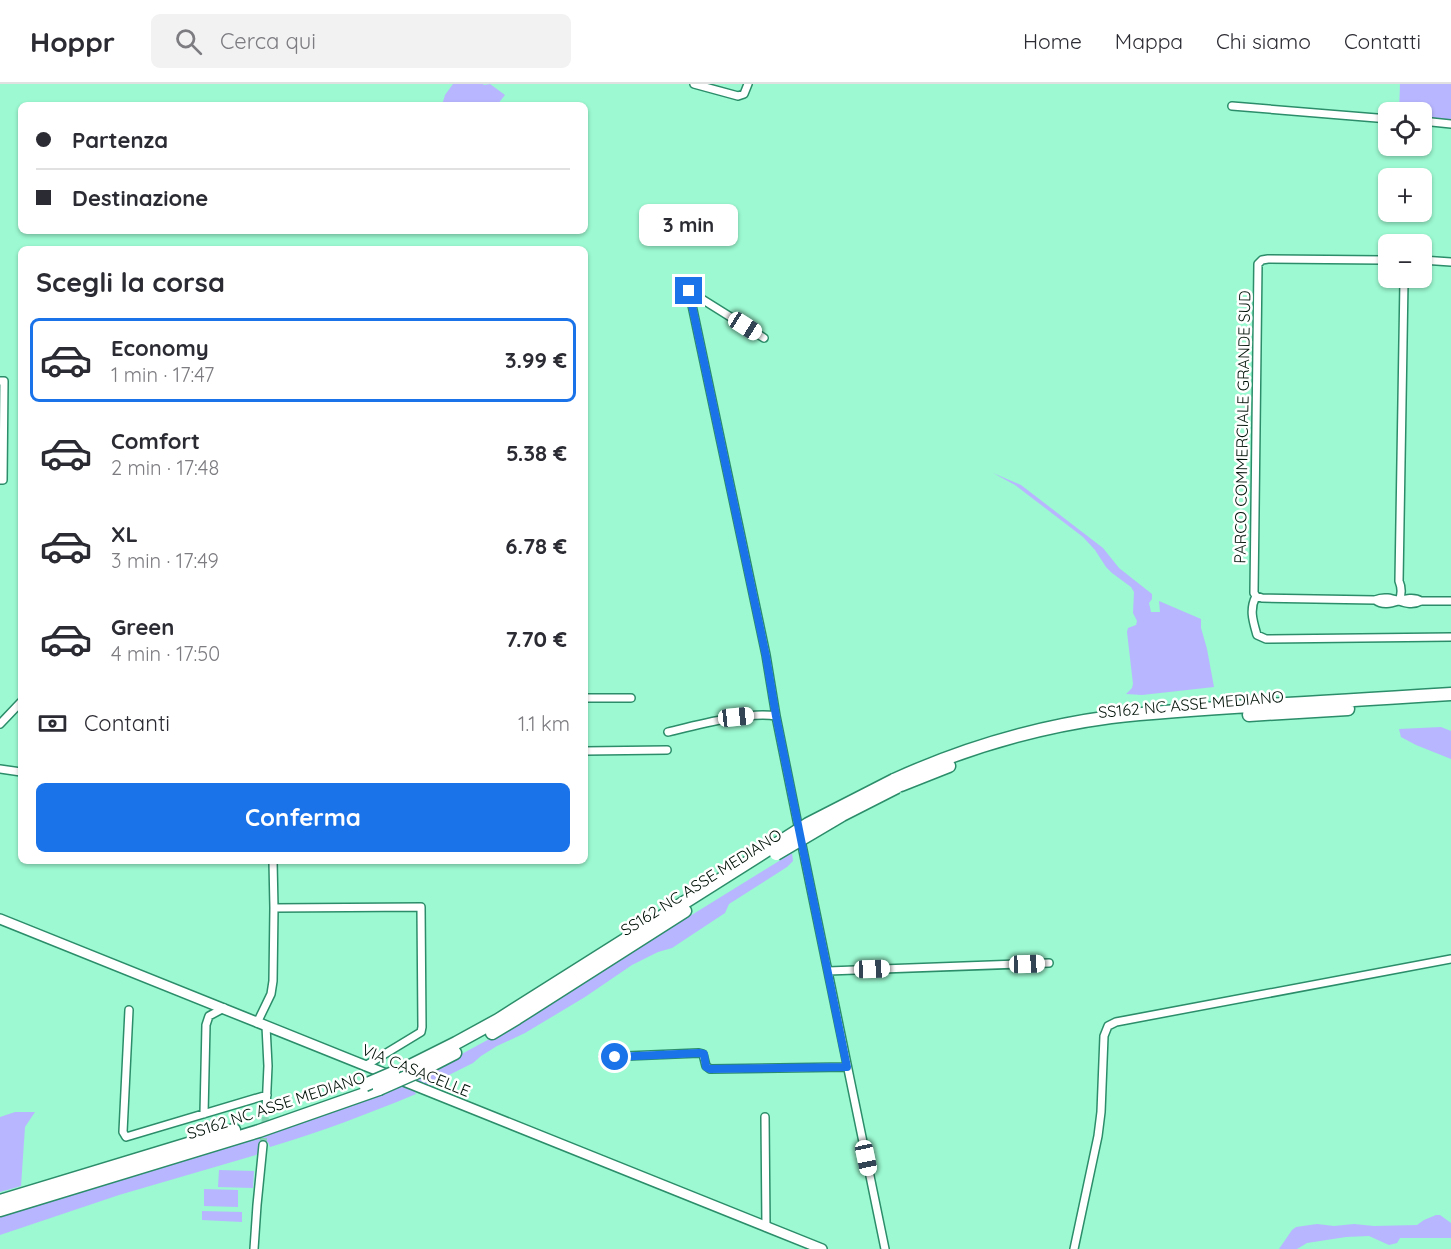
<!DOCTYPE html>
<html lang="it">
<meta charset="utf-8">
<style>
:root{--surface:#fff;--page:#f2f2f3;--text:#2b2b33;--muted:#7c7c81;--line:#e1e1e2;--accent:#1a73e8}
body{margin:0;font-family:Quicksand,sans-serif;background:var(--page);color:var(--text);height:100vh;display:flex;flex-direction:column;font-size:22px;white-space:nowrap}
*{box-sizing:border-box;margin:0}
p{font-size:20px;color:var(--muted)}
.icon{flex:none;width:33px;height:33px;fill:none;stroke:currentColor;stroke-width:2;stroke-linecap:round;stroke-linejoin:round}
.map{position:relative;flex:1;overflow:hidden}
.sheet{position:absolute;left:18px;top:162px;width:570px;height:618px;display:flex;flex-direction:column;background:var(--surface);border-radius:9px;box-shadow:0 2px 4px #0004}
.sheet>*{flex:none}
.banner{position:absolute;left:18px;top:18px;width:570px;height:132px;border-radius:9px;box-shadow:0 2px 4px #0004;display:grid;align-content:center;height:132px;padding:0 18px;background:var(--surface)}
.buttons{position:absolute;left:1378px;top:18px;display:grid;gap:12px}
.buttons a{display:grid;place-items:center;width:54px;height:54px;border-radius:9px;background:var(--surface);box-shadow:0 2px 4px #0004;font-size:30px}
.end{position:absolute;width:27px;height:27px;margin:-14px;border:8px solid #1a73e8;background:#fff;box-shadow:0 0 0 3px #fff}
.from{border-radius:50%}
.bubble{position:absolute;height:42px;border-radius:9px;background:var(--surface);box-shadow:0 2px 4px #0004;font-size:20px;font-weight:700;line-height:42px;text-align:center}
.car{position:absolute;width:18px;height:36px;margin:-18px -9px;border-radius:8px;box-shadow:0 0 4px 2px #0007;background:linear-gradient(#fff 24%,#345 0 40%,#fff 0 76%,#345 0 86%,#fff 0)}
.banner b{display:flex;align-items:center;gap:21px;height:57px;font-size:22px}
.banner b+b{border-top:2px solid var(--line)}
.banner i{width:15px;height:15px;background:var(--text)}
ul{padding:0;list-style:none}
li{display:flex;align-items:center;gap:18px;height:84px;margin:0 12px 9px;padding:0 6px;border:3px solid transparent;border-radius:9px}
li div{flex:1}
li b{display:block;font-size:22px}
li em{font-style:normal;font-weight:700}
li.active{border-color:var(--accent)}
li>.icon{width:54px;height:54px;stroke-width:1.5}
h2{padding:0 18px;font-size:27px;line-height:72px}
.pay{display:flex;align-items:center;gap:15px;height:66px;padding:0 18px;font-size:22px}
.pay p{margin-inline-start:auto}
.action{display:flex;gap:12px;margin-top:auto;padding:12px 18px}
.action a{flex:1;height:69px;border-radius:9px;background:var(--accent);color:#fff;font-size:24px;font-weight:700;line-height:69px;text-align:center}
header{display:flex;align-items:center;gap:36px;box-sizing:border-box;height:84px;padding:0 30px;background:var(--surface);border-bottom:2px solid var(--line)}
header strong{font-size:28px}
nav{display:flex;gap:33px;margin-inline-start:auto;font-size:21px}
.search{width:420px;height:54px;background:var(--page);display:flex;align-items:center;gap:15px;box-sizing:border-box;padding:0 21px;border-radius:9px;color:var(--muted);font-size:22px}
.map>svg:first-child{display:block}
.green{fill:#b8b6ff}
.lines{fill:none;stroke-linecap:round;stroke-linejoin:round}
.street-tunnel{stroke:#85d6b3;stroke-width:7;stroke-dasharray:7 3.5;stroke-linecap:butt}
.street-casing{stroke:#2b8d6a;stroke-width:10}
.secondary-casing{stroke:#2b8d6a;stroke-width:12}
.highway-casing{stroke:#2b8d6a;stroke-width:15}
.street{stroke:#fff;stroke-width:7}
.secondary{stroke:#fff;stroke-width:9}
.highway{stroke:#fff;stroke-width:12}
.highway-bridge-casing{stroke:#2b8d6a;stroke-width:15;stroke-linecap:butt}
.highway-bridge{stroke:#fff;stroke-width:12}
.route{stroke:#1a73e8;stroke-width:8}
.labels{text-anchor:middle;stroke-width:5;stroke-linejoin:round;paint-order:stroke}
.street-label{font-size:16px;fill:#001208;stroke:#fff}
</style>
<header>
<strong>Hoppr</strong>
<div class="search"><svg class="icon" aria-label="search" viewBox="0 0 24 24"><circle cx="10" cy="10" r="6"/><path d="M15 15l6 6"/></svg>Cerca qui</div>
<nav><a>Home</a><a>Mappa</a><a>Chi siamo</a><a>Contatti</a></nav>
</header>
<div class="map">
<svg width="1451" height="1165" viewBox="0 0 1451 1165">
<rect width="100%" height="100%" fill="#9cf9d1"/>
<path class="green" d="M 453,0 L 483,0 L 484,1 L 490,0 L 505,11 L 497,21 L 442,21 L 445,11 Z
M 1400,0 L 1451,0 L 1451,36 L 1422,34 L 1422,28 L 1399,28 Z
M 993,389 L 1021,401 L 1103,464 L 1119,484 L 1152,510 L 1152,515 L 1149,519 L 1151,528 L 1160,528 L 1159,517 L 1201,535 L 1201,544 L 1207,565 L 1214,603 L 1142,611 L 1126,610 L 1132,604 L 1133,600 L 1127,548 L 1128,544 L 1136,541 L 1137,537 L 1133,529 L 1134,508 L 1131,503 L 1112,489 L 1106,483 L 1095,466 L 1083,453 L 1015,401 Z
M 1441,643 L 1451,647 L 1451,675 L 1416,661 L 1401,653 L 1399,645 Z
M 792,769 L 793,777 L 787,783 L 729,820 L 725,829 L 672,864 L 658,868 L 632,881 L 585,913 L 525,949 L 497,962 L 481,972 L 473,979 L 449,991 L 428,1004 L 414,996 L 504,947 Z
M 401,1000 L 413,1005 L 416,1010 C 368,1030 320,1048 270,1063 L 268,1058 L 260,1059 L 259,1070 L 119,1111 L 0,1151 L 0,1130 Z
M 15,1028 L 35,1028 L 25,1043 L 21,1102 L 0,1108 L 0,1033 Z
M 219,1086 L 254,1087 L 253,1104 L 218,1103 Z
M 204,1105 L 238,1106 L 238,1123 L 204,1122 Z
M 202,1127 L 242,1128 L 242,1138 L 202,1136 Z
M 1436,1131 L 1440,1131 L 1451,1139 L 1451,1154 L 1400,1154 L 1397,1159 L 1389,1161 L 1369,1152 L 1346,1153 L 1307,1159 L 1297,1165 L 1279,1165 L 1292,1146 L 1296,1143 L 1317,1140 L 1334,1142 L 1354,1140 L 1374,1142 L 1417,1141 L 1424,1136 Z"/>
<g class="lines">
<path class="street-tunnel" d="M 263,1061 L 266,1026"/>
<g class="street-casing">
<path id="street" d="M 694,0 L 738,12 L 744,10 L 748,0
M 1232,22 L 1389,35
M 1422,37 L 1451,40
M 1389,175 L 1383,176 L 1268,175 L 1262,176 L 1258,180 L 1254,509 L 1256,512 L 1262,514 L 1375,516 C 1393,508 1405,526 1421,517 L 1451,517
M 1422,176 L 1451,178
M 764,254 L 689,207 L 766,571 L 776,632 L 804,771 L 885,1165
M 0,297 L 4,297 L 3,396 L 0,396
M 1256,512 C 1249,526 1253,537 1257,551 L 1266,555 L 1451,553
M 1375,516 C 1390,527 1406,508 1421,517
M 1399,517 C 1402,510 1402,504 1399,497 L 1404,197
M 585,614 L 631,614
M 0,640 L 21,618
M 668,648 C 697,641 749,627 776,632
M 585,667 L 667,666
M 0,685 L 21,688
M 274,824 L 421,823 L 422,943 L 421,948 L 365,982
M 828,887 L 1049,879
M 129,926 L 123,1048 L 126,1053 L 267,1011
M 257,939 L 271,910 L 273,897 L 274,824 L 273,777
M 266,942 L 268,982 L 266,1026
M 603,973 L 699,969 L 703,970 L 706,982 L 710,985 L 847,983
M 204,1030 L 206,941 L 209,932 L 224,924
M 765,1033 L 766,1143
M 254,1165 L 257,1121 L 263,1061
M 1074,1165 L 1098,1052 L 1101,1028 L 1104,952 L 1108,942 L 1116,938 L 1451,875"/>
</g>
<g class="secondary-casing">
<path id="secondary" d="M 0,835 L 822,1165"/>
</g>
<g class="highway-casing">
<path id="highway" d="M 1249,631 L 1348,625
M 894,696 C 962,665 1036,643 1111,633 C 1162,627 1214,624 1265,621 C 1327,618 1389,614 1451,610
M 901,701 L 949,682
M 492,949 L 517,934 L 685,827
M 406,984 L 456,959 L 498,936 L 772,763
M 422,986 L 455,969
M 0,1117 L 234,1046
M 0,1126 L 259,1047 L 379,1005"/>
</g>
<use href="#street" class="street"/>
<use href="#secondary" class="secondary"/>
<use href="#highway" class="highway"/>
<g class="highway-bridge-casing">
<path id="highway-bridge" d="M 772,763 L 808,740 L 894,696
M 776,770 L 842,731 L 897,703
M 365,1001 L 393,989
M 379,1005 L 422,986"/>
</g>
<use href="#highway-bridge" class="highway-bridge"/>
</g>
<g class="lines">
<path class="route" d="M 615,973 L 699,969 L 704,970 L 706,983 L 710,985 L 847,983 L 776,632 L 766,572 L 689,207"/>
</g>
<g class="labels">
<g class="street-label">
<text transform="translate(1242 343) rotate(-89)" y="6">PARCO COMMERCIALE GRANDE SUD</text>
<text transform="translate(1191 620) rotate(-5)" y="6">SS162 NC ASSE MEDIANO</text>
<text transform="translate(701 798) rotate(-32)" y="6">SS162 NC ASSE MEDIANO</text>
<text transform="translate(416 986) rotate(22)" y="6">VIA CASACELLE</text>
<text transform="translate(276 1021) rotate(-18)" y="6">SS162 NC ASSE MEDIANO</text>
</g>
</g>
</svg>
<div class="buttons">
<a><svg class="icon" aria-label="locate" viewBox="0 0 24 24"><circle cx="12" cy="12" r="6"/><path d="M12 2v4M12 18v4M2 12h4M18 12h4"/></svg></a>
<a>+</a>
<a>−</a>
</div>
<i class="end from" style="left:615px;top:973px"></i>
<i class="end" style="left:689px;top:207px"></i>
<div class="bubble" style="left:639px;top:120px;width:99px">3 min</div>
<i class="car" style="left:745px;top:242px;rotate:122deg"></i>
<i class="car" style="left:736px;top:633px;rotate:84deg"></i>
<i class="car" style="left:1027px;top:880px;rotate:88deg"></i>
<i class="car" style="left:872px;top:885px;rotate:88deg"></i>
<i class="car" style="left:866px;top:1074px;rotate:168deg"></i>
<div class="banner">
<b><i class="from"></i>Partenza</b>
<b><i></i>Destinazione</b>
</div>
<section class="sheet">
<h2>Scegli la corsa</h2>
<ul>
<li class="active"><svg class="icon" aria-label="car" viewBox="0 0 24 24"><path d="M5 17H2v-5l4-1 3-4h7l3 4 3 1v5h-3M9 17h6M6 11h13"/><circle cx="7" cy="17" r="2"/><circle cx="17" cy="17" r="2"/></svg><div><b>Economy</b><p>1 min · 17:47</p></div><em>3.99 €</em></li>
<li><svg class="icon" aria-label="car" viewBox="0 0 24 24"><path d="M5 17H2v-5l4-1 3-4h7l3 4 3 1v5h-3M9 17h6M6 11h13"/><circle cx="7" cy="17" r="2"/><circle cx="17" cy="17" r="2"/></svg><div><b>Comfort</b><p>2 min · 17:48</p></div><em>5.38 €</em></li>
<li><svg class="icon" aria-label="car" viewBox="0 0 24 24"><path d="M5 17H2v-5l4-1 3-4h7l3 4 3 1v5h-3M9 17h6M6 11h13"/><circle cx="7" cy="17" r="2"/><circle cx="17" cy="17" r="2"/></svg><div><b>XL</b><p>3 min · 17:49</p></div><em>6.78 €</em></li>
<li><svg class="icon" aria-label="car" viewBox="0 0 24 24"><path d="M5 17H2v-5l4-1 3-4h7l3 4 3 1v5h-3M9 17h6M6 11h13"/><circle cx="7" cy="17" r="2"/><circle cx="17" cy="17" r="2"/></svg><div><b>Green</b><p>4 min · 17:50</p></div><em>7.70 €</em></li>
</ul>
<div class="pay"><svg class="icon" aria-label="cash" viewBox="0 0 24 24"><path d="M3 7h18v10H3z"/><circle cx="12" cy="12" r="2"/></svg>Contanti<p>1.1 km</p></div>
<div class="action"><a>Conferma</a></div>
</section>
</div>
